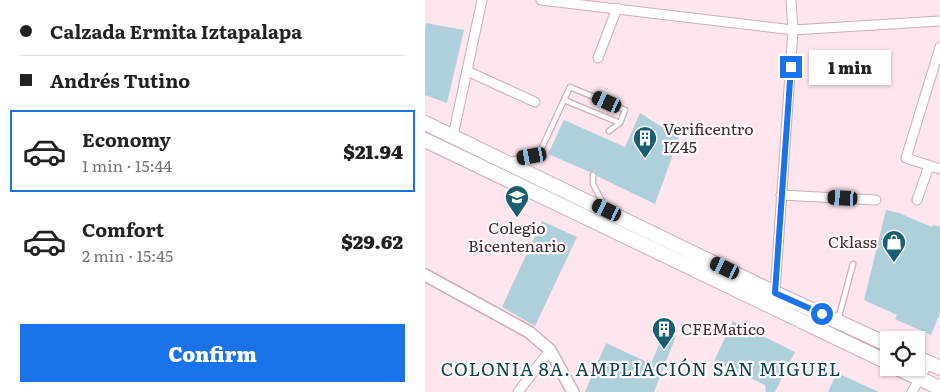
<!DOCTYPE html>
<meta charset="utf-8">
<style>
:root{--surface:#fff;--page:#f6f6f6;--text:#222;--muted:#767676;--line:#e0e0e0;--accent:#1a73e8}
body{margin:0;font-family:Literata,serif;background:var(--page);color:var(--text);height:100vh;display:flex;flex-direction:column;font-size:19px;white-space:nowrap}
*{box-sizing:border-box;margin:0}
p{font-size:16px;color:var(--muted)}
.icon{flex:none;width:28px;height:28px;fill:none;stroke:currentColor;stroke-width:2;stroke-linecap:round;stroke-linejoin:round}
.map{position:relative;flex:1;overflow:hidden}
.details{display:flex;flex-direction:column;background:var(--surface);width:425px}
.details>*{flex:none}
.banner{display:grid;align-content:center;height:110px;padding:0 20px;background:var(--surface)}
.fabs{position:absolute;left:455px;top:331px;display:grid;gap:10px}
.fabs a{display:grid;place-items:center;width:45px;height:45px;border-radius:0px;background:var(--surface);box-shadow:0 1px 4px #0004;font-size:25px}
.end{position:absolute;width:22px;height:22px;margin:-11px;border:6px solid #1a73e8;background:#fff;box-shadow:0 0 0 2px #fff}
.from{border-radius:50%}
.bubble{position:absolute;height:35px;border-radius:0px;background:var(--surface);box-shadow:0 1px 4px #0004;font-size:16px;font-weight:800;line-height:35px;text-align:center}
.car{position:absolute;width:15px;height:30px;margin:-15px -8px;border-radius:6px;box-shadow:0 0 4px 1px #0007;background:linear-gradient(#222 24%,#8ab4d8 0 40%,#222 0 76%,#8ab4d8 0 86%,#222 0)}
.banner b{display:flex;align-items:center;gap:18px;height:48px;font-size:19px}
.banner b+b{border-top:1px solid var(--line)}
.banner i{width:12px;height:12px;background:var(--text)}
ul{padding:0;list-style:none}
li{display:flex;align-items:center;gap:15px;height:82px;margin:0 10px 8px;padding:0 10px;border:2px solid transparent;border-radius:0px}
li div{flex:1}
li b{display:block;font-size:19px}
li em{font-style:normal;font-weight:800}
li.active{border-color:var(--accent)}
li>.icon{width:45px;height:45px;stroke-width:1.5}
.action{display:flex;gap:10px;margin-top:auto;padding:10px 20px}
.action a{flex:1;height:58px;border-radius:0px;background:var(--accent);color:#fff;font-size:20px;font-weight:800;line-height:58px;text-align:center}
main{display:flex;flex:1;min-height:0}
.map>svg:first-child{display:block}
.building{fill:#aed0da}
.lines{fill:none;stroke-linecap:round;stroke-linejoin:round}
.service-casing{stroke:#cdaeb9;stroke-width:7}
.minor-casing{stroke:#cdaeb9;stroke-width:11}
.secondary-casing{stroke:#cdaeb9;stroke-width:14}
.primary-casing{stroke:#cdaeb9;stroke-width:16}
.service{stroke:#fff;stroke-width:4.5}
.minor{stroke:#fff;stroke-width:9}
.secondary{stroke:#fff;stroke-width:11}
.primary{stroke:#fff;stroke-width:14}
.route{stroke:#1a73e8;stroke-width:6}
.labels{text-anchor:middle;stroke-width:4.5;stroke-linejoin:round;paint-order:stroke}
.poi-label{font-size:16px;fill:#3a2d32;stroke:#fff8fa;text-anchor:start}
.neighbourhood-label{font-size:18px;letter-spacing:1px;fill:#084350;stroke:#fff8fa}
</style>
<main>
<section class="details">
<div class="banner">
<b><i class="from"></i>Calzada Ermita Iztapalapa</b>
<b><i></i>Andrés Tutino</b>
</div>
<ul>
<li class="active"><svg class="icon" aria-label="car" viewBox="0 0 24 24"><path d="M5 17H2v-5l4-1 3-4h7l3 4 3 1v5h-3M9 17h6M6 11h13"/><circle cx="7" cy="17" r="2"/><circle cx="17" cy="17" r="2"/></svg><div><b>Economy</b><p>1 min · 15:44</p></div><em>$21.94</em></li>
<li><svg class="icon" aria-label="car" viewBox="0 0 24 24"><path d="M5 17H2v-5l4-1 3-4h7l3 4 3 1v5h-3M9 17h6M6 11h13"/><circle cx="7" cy="17" r="2"/><circle cx="17" cy="17" r="2"/></svg><div><b>Comfort</b><p>2 min · 15:45</p></div><em>$29.62</em></li>
</ul>
<div class="action"><a>Confirm</a></div>
</section>
<div class="map">
<svg width="515" height="392" viewBox="0 0 515 392">
<rect width="100%" height="100%" fill="#ffe5ee"/>
<path class="building" d="M 1,23 L 39,30 L 22,103 L 0,95 L 0,30 Z
M 215,113 L 254,138 L 230,204 L 172,176 L 170,171 L 165,172 L 123,154 L 139,120 L 200,147 Z
M 461,210 L 474,213 L 507,227 L 508,225 L 515,227 L 515,313 L 506,335 L 470,319 L 472,315 L 439,300 Z
M 117,221 L 152,237 L 110,326 L 77,307 Z
M 308,321 L 370,352 L 350,392 L 341,392 L 340,385 L 289,361 Z
M 240,331 L 251,336 L 229,392 L 160,392 L 181,343 L 226,364 Z
M 412,373 L 454,392 L 403,392 Z"/>
<g class="lines">
<g class="service-casing">
<path id="service" d="M 139,100 L 195,123
M 86,160 L 107,156 L 115,152 L 145,87 L 200,110 L 195,123 L 184,131
M 168,175 L 168,184 L 179,205
M 413,320 L 428,264"/>
</g>
<g class="minor-casing">
<path id="minor" d="M 116,0 L 368,30 L 515,21
M 515,47 L 481,158 L 515,169
M 173,58 L 192,8
M 42,71 L 110,102
M 28,136 L 57,0
M 356,195 L 451,200
M 492,200 L 504,166
M 350,293 L 368,30 L 366,0
M 93,392 L 125,350
M 487,392 L 503,363"/>
</g>
<g class="secondary-casing">
<path id="secondary" d="M 0,275 L 104,332 L 125,350 L 148,392"/>
</g>
<g class="primary-casing">
<path id="primary" d="M 0,123 L 350,293 L 464,345
M 0,140 L 464,363
M 491,357 L 515,368
M 472,368 L 515,388"/>
</g>
<use href="#service" class="service"/>
<use href="#minor" class="minor"/>
<use href="#secondary" class="secondary"/>
<use href="#primary" class="primary"/>
</g>
<g class="lines">
<path class="route" d="M 366,67 L 350,293 L 397,314"/>
</g>
<defs>
<g id="building-pin" transform="scale(1.25)"><path d="M0 17L-7.5 6A9.5 9.5 0 1 1 7.5 6Z" fill="#195f71" stroke="#fff8fa"/><path d="M-4-6H4V6H1V3H-1V6H-4ZM-2.5-4.3h1.7v1.8h-1.7ZM.8-4.3h1.7v1.8H.8ZM-2.5-1h1.7V.8h-1.7ZM.8-1h1.7V.8H.8Z" fill="#fff"/></g>
<g id="school-pin" transform="scale(1.25)"><path d="M0 17L-7.5 6A9.5 9.5 0 1 1 7.5 6Z" fill="#195f71" stroke="#fff8fa"/><path d="M0-5L7-2L0 1L-7-2ZM-4 1L0 2.5L4 1V4Q0 6-4 4Z" fill="#fff"/></g>
<g id="shop-pin" transform="scale(1.25)"><path d="M0 17L-7.5 6A9.5 9.5 0 1 1 7.5 6Z" fill="#195f71" stroke="#fff8fa"/><path d="M-5-2.5h2.3a2.7 3.5 0 0 1 5.4 0H5L5.5 6h-11ZM-1.5-2.5h3a1.5 2.3 0 0 0-3 0Z" fill="#fff"/></g>
</defs>
<g fill-rule="evenodd">
<use href="#building-pin" x="220" y="138"/>
<use href="#school-pin" x="92" y="197"/>
<use href="#shop-pin" x="469" y="242"/>
<use href="#building-pin" x="239" y="329"/>
</g>
<g class="labels">
<g class="poi-label">
<text x="238" y="135">Verificentro<tspan x="238" dy="18">IZ45</tspan></text>
<text x="92" y="234" text-anchor="middle">Colegio<tspan x="92" dy="18">Bicentenario</tspan></text>
<text x="452" y="248" text-anchor="end">Cklass</text>
<text x="256" y="335">CFEMatico</text>
</g>
<g class="neighbourhood-label">
<text x="216" y="376">COLONIA 8A. AMPLIACIÓN SAN MIGUEL</text>
</g>
</g>
</svg>
<div class="fabs">
<a><svg class="icon" aria-label="locate" viewBox="0 0 24 24"><circle cx="12" cy="12" r="6"/><path d="M12 2v4M12 18v4M2 12h4M18 12h4"/></svg></a>
</div>
<i class="end from" style="left:397px;top:314px"></i>
<i class="end" style="left:366px;top:67px"></i>
<div class="bubble" style="left:384px;top:50px;width:82px">1 min</div>
<i class="car" style="left:182px;top:102px;rotate:294deg"></i>
<i class="car" style="left:107px;top:156px;rotate:260deg"></i>
<i class="car" style="left:418px;top:198px;rotate:273deg"></i>
<i class="car" style="left:182px;top:210px;rotate:296deg"></i>
<i class="car" style="left:300px;top:268px;rotate:296deg"></i>
</div>
</main>
